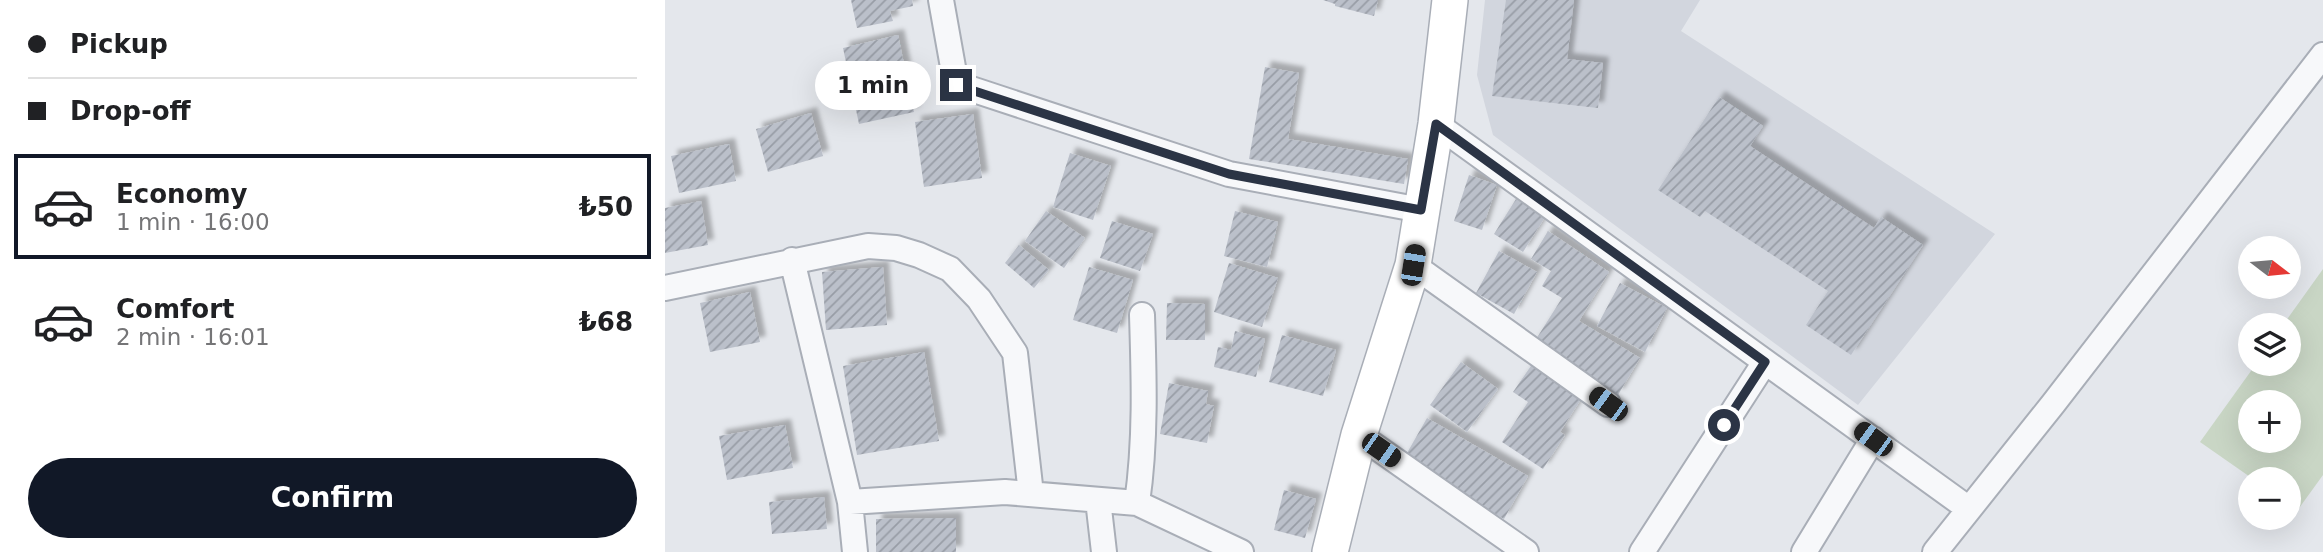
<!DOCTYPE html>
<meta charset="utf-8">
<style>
:root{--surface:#fff;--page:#f2f2f2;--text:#202124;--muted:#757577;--line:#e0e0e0;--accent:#111827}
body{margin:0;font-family:"DejaVu Sans",sans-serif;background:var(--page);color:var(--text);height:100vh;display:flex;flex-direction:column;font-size:26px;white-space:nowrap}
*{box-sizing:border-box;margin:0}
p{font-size:23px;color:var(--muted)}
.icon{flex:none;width:38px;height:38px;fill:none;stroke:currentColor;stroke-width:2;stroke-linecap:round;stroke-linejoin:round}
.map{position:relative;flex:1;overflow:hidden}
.sheet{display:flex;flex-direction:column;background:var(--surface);width:665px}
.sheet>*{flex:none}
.top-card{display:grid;align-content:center;height:154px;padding:0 28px;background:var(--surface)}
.needle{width:46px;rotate:106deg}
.tools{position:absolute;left:1573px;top:236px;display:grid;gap:14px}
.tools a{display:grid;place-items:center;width:63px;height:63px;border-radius:50%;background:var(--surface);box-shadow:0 7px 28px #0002;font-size:35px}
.end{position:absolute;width:32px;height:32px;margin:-16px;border:9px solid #2b3445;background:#fff;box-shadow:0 0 0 4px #fff}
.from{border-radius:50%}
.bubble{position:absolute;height:49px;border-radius:24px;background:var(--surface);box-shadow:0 7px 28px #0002;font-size:23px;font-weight:700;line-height:49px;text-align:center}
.car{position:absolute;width:21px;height:42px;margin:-21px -10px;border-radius:9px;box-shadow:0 0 5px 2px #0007;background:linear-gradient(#222 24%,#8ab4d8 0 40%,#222 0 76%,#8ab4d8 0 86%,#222 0)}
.top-card b{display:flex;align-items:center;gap:24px;height:66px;font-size:26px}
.top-card b+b{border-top:2px solid var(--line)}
.top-card i{width:18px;height:18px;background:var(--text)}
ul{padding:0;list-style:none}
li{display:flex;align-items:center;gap:21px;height:105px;margin:0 14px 10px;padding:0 14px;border:4px solid transparent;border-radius:0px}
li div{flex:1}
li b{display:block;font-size:26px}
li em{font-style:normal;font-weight:700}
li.current{border-color:var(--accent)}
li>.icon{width:63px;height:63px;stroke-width:1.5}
.cta{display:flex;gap:14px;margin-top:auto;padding:14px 28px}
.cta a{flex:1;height:80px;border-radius:42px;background:var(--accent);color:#fff;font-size:28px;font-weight:700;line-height:80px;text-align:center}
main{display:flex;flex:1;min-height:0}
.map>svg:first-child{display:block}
.built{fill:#d2d6de}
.grass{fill:#c9d6c5;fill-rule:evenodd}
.building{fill:url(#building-hatch);filter:url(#shadow)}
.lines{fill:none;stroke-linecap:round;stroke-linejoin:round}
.street-casing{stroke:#a9aeb7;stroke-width:28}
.secondary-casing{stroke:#a9aeb7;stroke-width:38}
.street{stroke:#f7f8fa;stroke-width:24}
.secondary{stroke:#fff;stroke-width:35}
.route{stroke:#2b3445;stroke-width:9}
</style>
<main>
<section class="sheet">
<div class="top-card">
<b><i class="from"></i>Pickup</b>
<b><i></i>Drop-off</b>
</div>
<ul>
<li class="current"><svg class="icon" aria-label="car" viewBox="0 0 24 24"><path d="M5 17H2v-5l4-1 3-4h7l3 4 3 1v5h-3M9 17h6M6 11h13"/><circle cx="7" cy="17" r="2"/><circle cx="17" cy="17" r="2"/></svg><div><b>Economy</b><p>1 min · 16:00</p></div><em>₺50</em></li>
<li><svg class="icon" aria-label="car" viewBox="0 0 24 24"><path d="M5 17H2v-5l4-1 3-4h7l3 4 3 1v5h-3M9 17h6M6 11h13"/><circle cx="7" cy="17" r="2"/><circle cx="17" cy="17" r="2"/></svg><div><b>Comfort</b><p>2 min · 16:01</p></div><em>₺68</em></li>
</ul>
<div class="cta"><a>Confirm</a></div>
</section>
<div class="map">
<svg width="1658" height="552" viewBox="0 0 1658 552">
<defs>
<pattern id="building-hatch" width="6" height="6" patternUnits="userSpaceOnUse" patternTransform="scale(1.75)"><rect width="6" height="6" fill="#bbc0ca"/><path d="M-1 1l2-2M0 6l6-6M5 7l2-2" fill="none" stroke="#989da6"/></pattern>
<filter id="shadow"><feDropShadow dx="6" dy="-6" stdDeviation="2" flood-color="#0004"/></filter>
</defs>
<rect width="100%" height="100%" fill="#e4e7ec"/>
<path class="built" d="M 820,0 L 1035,0 L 1016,31 L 1330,234 L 1193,405 L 828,135 L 812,75 Z"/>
<path class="grass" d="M 1658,269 L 1658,475 L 1632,511 L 1624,505 L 1624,480 L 1588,479 L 1535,442 L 1591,364 L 1624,364 L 1624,326 L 1618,325 ZM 1586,402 L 1624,402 L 1624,441 L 1586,441 Z"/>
<path class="building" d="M 186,0 L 247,0 L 248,6 L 225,11 L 228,21 L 192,28 Z
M 658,0 L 713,0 L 709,16 L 670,6 L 670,4 Z
M 841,0 L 909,0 L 902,59 L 938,63 L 933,108 L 827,96 Z
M 233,35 L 249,112 L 194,124 L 178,48 Z
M 600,67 L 634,73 L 623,139 L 743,159 L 739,184 L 584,159 Z
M 1054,97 L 1098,126 L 1085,146 L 1209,228 L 1216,217 L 1258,245 L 1186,355 L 1141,325 L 1163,291 L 1040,211 L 1035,217 L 993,190 Z
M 146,113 L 158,156 L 103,172 L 91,129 Z
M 308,114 L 317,178 L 259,187 L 250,122 Z
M 64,144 L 71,181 L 14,193 L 6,156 Z
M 405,153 L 446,166 L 428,220 L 388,207 Z
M 804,175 L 832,185 L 817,230 L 789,221 Z
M 851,199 L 880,217 L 858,252 L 829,234 Z
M 36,201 L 43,245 L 0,253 L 0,208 Z
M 381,211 L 420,238 L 399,268 L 360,241 Z
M 570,211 L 613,222 L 602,267 L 559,256 Z
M 447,221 L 488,234 L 475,271 L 435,258 Z
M 883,231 L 944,272 L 914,321 L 975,358 L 953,395 L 868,344 L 897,298 L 877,286 L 886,271 L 866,259 Z
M 354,245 L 384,270 L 369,288 L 340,263 Z
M 834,251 L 872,272 L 849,314 L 811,293 Z
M 564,263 L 613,278 L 597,327 L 549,312 Z
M 218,267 L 222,325 L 161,330 L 157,272 Z
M 424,267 L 468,280 L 452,333 L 408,320 Z
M 955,283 L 1002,308 L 980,352 L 932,326 Z
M 85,292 L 95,342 L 45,352 L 35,303 Z
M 502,303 L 540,304 L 540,340 L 501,340 Z
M 570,331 L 600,339 L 591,377 L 549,367 L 553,347 L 566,350 Z
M 617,335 L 671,350 L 658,396 L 604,382 Z
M 259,352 L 274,441 L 192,455 L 178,366 Z
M 796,362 L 833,389 L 802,432 L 765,405 Z
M 868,363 L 918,396 L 895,432 L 900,435 L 878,469 L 837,442 L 863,402 L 848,392 Z
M 504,383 L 543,391 L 541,404 L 549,406 L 542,443 L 495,434 Z
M 762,418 L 863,476 L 839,519 L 738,460 Z
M 120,425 L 128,468 L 62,480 L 54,436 Z
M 619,490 L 651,499 L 640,538 L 609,530 Z
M 159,497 L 162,529 L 107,534 L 104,502 Z
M 291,518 L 291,552 L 211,552 L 211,519 Z"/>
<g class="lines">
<g class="street-casing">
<path id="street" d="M 276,0 L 291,84 L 564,174 L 756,210
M 771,124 L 1304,509
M 127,260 L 185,502 L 190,552
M 748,265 L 943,404
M 0,288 L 203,246 L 231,248 L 254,255 L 285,269 L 314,299 L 350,353 L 366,494
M 694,435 L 861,552
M 433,500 L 439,552
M 185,502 L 340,492 L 472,503 L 576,552
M 472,503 C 481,441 479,378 477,315
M 977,552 L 1100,362
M 1139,552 L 1208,439
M 1270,552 L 1388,404 L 1658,55"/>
</g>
<g class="secondary-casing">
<path id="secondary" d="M 665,552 L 694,435 L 748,265 L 771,124 L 785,0"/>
</g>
<use href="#street" class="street"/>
<use href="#secondary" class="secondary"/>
</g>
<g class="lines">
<path class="route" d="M 291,85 L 564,174 L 756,210 L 771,124 L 1100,362 L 1059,425"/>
</g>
</svg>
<div class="tools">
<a><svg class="needle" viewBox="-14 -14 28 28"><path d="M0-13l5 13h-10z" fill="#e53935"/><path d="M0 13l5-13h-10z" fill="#757577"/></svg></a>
<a><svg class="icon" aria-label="layers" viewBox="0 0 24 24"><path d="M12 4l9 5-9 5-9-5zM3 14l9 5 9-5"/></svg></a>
<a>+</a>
<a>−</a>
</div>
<i class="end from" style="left:1059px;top:425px"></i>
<i class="end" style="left:291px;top:85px"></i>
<div class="bubble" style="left:150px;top:61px;width:116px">1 min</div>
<i class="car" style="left:748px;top:265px;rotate:9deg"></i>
<i class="car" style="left:943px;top:404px;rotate:306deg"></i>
<i class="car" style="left:1208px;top:439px;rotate:306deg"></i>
<i class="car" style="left:716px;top:450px;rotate:125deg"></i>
</div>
</main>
